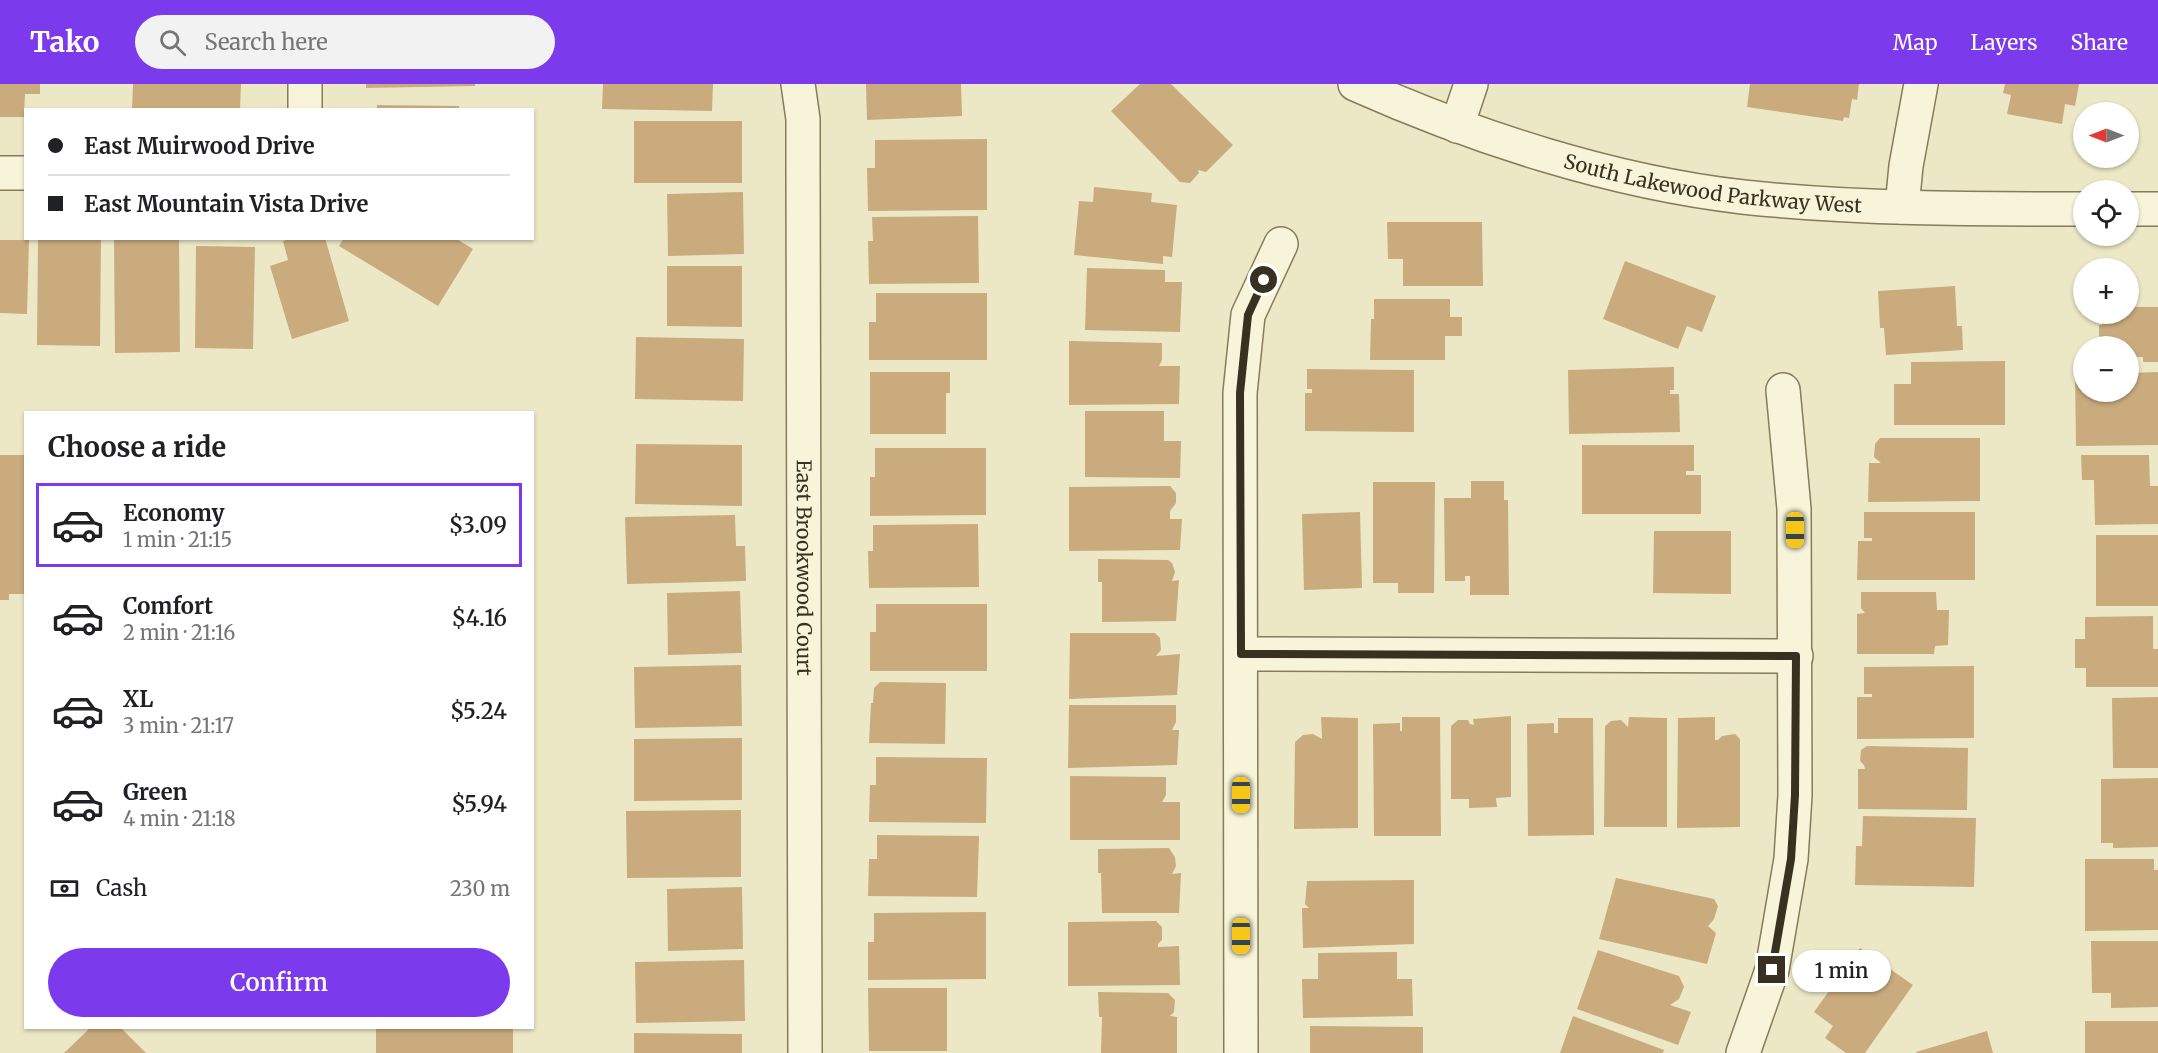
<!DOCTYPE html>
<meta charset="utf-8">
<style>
:root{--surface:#fff;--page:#f2f2f2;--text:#202124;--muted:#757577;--line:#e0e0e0;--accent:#7c3aed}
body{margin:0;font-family:Merriweather,serif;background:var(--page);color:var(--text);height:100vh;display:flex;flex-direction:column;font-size:22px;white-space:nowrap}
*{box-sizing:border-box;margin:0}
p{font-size:20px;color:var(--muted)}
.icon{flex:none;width:33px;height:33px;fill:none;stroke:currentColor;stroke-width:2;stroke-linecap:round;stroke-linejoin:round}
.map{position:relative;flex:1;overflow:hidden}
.sheet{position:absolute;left:24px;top:327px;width:510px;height:618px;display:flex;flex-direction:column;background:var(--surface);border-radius:0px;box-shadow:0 2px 4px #0004}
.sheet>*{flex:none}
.hud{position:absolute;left:24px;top:24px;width:510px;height:132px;border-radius:0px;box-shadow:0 2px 4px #0004;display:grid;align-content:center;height:132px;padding:0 24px;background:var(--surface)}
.needle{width:39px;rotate:270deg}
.buttons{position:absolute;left:2073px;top:18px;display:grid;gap:12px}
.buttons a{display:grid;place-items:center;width:66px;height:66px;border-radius:50%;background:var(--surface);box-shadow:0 2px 4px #0004;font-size:30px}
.end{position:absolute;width:27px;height:27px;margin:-14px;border:8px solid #383020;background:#fff;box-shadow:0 0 0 3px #fff}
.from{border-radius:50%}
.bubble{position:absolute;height:42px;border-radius:21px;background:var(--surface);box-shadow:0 2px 4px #0004;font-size:20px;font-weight:600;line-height:42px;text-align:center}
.car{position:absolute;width:18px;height:36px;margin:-18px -9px;border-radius:8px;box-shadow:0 0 4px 2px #0007;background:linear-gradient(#f5c518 24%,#345 0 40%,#f5c518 0 76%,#345 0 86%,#f5c518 0)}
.hud b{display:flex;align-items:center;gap:21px;height:57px;font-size:22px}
.hud b+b{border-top:2px solid var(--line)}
.hud i{width:15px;height:15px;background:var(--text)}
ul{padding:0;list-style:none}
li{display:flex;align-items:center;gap:18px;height:84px;margin:0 12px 9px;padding:0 12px;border:3px solid transparent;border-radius:0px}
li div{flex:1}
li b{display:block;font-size:22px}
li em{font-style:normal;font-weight:600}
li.current{border-color:var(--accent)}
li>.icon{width:54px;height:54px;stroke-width:1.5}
h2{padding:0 24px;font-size:27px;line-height:72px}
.pay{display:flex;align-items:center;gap:15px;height:66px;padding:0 24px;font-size:22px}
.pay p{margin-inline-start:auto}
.button{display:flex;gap:12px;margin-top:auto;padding:12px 24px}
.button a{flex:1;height:69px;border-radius:36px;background:var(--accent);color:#fff;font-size:24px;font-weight:600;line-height:69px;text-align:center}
header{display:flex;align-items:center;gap:36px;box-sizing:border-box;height:84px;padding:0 30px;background:var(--accent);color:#fff}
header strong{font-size:28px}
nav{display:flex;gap:33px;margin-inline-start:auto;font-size:21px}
.search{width:420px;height:54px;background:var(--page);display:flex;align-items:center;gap:15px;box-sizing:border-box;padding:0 21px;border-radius:33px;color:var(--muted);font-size:22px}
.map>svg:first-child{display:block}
.building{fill:#c9ab7e}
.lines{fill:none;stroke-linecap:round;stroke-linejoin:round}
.minor-casing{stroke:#877b5c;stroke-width:36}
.tertiary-casing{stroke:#877b5c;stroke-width:36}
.minor{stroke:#f7f4d9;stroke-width:33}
.tertiary{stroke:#f7f4d9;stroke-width:33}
.route{stroke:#383020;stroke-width:8}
.labels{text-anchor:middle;stroke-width:5;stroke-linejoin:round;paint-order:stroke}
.street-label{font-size:20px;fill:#383020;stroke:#f4f1d5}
</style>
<header>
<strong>Tako</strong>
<div class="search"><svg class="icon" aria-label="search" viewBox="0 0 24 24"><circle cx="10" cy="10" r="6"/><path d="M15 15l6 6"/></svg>Search here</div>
<nav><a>Map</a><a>Layers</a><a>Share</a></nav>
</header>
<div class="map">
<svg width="2158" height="969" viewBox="0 0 2158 969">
<rect width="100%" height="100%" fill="#ece8c6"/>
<path class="building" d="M 0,0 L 40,0 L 40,10 L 25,10 L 24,33 L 0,33 Z
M 133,0 L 241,0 L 240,26 L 132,26 Z
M 366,0 L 475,0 L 475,2 L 366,4 Z
M 603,0 L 713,0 L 712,27 L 602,25 Z
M 866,0 L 961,0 L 962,32 L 867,36 Z
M 1140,0 L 1171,0 L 1233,61 L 1206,88 L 1198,86 L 1199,89 L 1190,99 L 1180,98 L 1111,27 Z
M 1750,0 L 1859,0 L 1857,16 L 1852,15 L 1849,34 L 1844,33 L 1843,37 L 1747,23 Z
M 2005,0 L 2079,0 L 2075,22 L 2065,20 L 2062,40 L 2007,30 L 2011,11 L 2003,9 Z
M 377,21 L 459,22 L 459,26 L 377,26 Z
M 634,37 L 742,37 L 742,99 L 634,99 Z
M 987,55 L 987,126 L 868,127 L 867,84 L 875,84 L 875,56 Z
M 1094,103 L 1152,109 L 1151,118 L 1177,121 L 1172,173 L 1163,172 L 1163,180 L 1074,171 L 1079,117 L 1093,118 Z
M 743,108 L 744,170 L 668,172 L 667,110 Z
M 978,132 L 979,199 L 869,200 L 868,157 L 873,157 L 872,133 Z
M 1387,138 L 1482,138 L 1483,202 L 1403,202 L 1403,175 L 1388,175 Z
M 38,154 L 101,154 L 100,262 L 37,261 Z
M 179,154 L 180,268 L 115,269 L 114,155 Z
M 291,154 L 325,154 L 349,237 L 292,255 L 270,182 L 288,176 L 283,157 Z
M 344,154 L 455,154 L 473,165 L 438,222 L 339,162 Z
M 0,156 L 29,156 L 27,230 L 0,229 Z
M 196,162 L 255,163 L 253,265 L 195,264 Z
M 1625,177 L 1716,212 L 1702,248 L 1687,242 L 1678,265 L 1603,235 Z
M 667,182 L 742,182 L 742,243 L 667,242 Z
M 1087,184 L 1165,186 L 1165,198 L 1182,198 L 1180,248 L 1085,246 Z
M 1955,202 L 1957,242 L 1962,242 L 1963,266 L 1886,271 L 1884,244 L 1880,244 L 1878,207 Z
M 876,209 L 987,209 L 987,276 L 869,276 L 869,238 L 876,238 Z
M 1374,215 L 1450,215 L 1450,233 L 1462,233 L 1462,252 L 1445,252 L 1445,276 L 1370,276 L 1371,235 L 1374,235 Z
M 2128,223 L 2158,223 L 2158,278 L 2143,278 L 2143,273 L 2128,273 L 2128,262 L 2099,262 L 2099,241 L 2102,241 L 2102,230 L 2128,230 Z
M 636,253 L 744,255 L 743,317 L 635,315 Z
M 1069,257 L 1162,259 L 1162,276 L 1159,282 L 1180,282 L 1179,320 L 1069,321 Z
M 2005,277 L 2005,341 L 1894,341 L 1894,300 L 1911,300 L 1911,278 Z
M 1674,283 L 1674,306 L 1670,306 L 1670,310 L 1679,310 L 1680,348 L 1569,350 L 1568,286 Z
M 1307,285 L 1414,286 L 1414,348 L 1305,347 L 1305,309 L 1312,309 L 1312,305 L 1307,305 Z
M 870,288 L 950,288 L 950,309 L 946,309 L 946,350 L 870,350 Z
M 2158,288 L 2158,361 L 2076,362 L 2075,289 L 2084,289 L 2084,308 L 2128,308 L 2128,289 Z
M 1085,327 L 1164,327 L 1164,357 L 1181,357 L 1180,394 L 1085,393 Z
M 1880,354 L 1980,354 L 1980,417 L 1868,418 L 1869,379 L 1881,379 L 1874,373 L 1875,360 Z
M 636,360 L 742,361 L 742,422 L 635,420 Z
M 1582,361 L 1694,361 L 1694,387 L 1686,387 L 1686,391 L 1701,391 L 1701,430 L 1582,430 Z
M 875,364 L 986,364 L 986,431 L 870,432 L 870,393 L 875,393 Z
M 0,371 L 26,371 L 26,510 L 9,510 L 9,516 L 0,516 Z
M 2081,371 L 2149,371 L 2150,402 L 2158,402 L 2158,440 L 2095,441 L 2094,396 L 2082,396 Z
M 1471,397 L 1504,397 L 1504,416 L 1508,416 L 1509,511 L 1470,511 L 1470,492 L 1465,492 L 1465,497 L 1445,497 L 1444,414 L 1471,414 Z
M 1373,398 L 1435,398 L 1434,509 L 1398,509 L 1398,499 L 1373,499 Z
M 1170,402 L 1176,409 L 1176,419 L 1170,427 L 1170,435 L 1182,435 L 1180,466 L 1069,467 L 1069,403 Z
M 1360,428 L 1362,504 L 1304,506 L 1302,430 Z
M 1864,428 L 1975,428 L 1975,496 L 1857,496 L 1858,457 L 1872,457 L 1872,454 L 1864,454 Z
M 735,431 L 736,462 L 745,462 L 746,497 L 627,500 L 625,433 Z
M 978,440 L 979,503 L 869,504 L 868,467 L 873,467 L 873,441 Z
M 1654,447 L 1731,447 L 1731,510 L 1653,509 Z
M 2096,451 L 2158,451 L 2158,522 L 2096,522 Z
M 1098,475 L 1168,476 L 1172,479 L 1175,488 L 1172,497 L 1179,496 L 1176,537 L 1102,538 L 1102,498 L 1098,498 Z
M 740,507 L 742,569 L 668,571 L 667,509 Z
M 1861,508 L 1936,508 L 1937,526 L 1949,526 L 1948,561 L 1935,562 L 1934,570 L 1857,570 L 1857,530 L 1865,529 L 1861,524 Z
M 876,520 L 987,520 L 987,587 L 870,587 L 870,548 L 876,548 Z
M 2153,532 L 2153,565 L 2158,565 L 2158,603 L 2086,603 L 2086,584 L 2075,584 L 2075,555 L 2085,555 L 2085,533 Z
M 1070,549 L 1155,549 L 1160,554 L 1161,566 L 1156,572 L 1180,570 L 1177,611 L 1069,615 Z
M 741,581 L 742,642 L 635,644 L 634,583 Z
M 1974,582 L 1974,654 L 1857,655 L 1857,613 L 1872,613 L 1872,610 L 1864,610 L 1864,583 Z
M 880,598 L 946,599 L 945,660 L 869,659 L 871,619 L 873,619 L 874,604 Z
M 2158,613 L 2158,684 L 2113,684 L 2112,614 Z
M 1069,621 L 1176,621 L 1176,638 L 1172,646 L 1179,646 L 1177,681 L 1068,684 Z
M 1511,632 L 1511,713 L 1496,714 L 1497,723 L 1469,724 L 1469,715 L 1451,715 L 1451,642 L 1458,636 L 1468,636 L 1470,640 L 1474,641 L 1473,635 Z
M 1321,633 L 1358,634 L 1358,744 L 1294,745 L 1295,658 L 1303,651 L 1313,650 L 1322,655 Z
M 1402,633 L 1440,633 L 1441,752 L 1374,752 L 1373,640 L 1400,639 L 1400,647 L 1402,647 Z
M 1629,633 L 1667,634 L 1667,743 L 1604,743 L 1605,642 L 1611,637 L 1621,636 L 1628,643 Z
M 1715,633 L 1715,656 L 1718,656 L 1722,652 L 1735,650 L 1740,655 L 1740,743 L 1677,744 L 1678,634 Z
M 1558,634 L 1593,634 L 1594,751 L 1528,752 L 1527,640 L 1554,639 L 1554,649 L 1558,649 Z
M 742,654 L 742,716 L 634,717 L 634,655 Z
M 1867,662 L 1968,664 L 1967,726 L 1858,725 L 1858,685 L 1865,685 L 1864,681 L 1860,677 L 1861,666 Z
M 876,673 L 987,674 L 986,739 L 869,738 L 870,701 L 876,701 Z
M 1070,692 L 1166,693 L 1166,711 L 1162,718 L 1180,718 L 1180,756 L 1070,756 Z
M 2158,694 L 2158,763 L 2113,764 L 2113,759 L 2101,759 L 2101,695 Z
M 741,726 L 741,793 L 627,794 L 626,727 Z
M 1863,732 L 1976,734 L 1974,803 L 1855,801 L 1856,762 L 1862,762 Z
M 877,751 L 979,752 L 977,813 L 868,812 L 869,775 L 877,775 Z
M 1169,764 L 1175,773 L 1176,782 L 1172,790 L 1181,789 L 1179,829 L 1102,829 L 1101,789 L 1098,789 L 1098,765 Z
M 2085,775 L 2154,775 L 2154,786 L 2158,786 L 2158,846 L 2085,847 Z
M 1616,794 L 1714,815 L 1718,822 L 1714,835 L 1708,842 L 1716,849 L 1707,880 L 1599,855 Z
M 1414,796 L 1414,860 L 1303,864 L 1302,824 L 1309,824 L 1305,820 L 1307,797 Z
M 742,803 L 743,865 L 668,867 L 667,805 Z
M 986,828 L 986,895 L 868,896 L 868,858 L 874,858 L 874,829 Z
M 1156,837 L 1162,843 L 1162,856 L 1158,860 L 1158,863 L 1179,862 L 1180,901 L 1068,902 L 1068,838 Z
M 2091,857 L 2158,857 L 2158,923 L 2111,924 L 2111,909 L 2092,909 Z
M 1860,864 L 1913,901 L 1865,969 L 1846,969 L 1825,954 L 1833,942 L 1814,928 Z
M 1598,866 L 1679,892 L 1684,903 L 1679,915 L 1670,921 L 1691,928 L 1678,961 L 1577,925 Z
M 1397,868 L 1397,895 L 1412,895 L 1413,932 L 1303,934 L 1302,895 L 1318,895 L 1318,869 Z
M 744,876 L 745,937 L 636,939 L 635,878 Z
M 868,904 L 947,904 L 947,967 L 869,967 Z
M 1098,908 L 1168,909 L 1175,916 L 1174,928 L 1170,932 L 1177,933 L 1177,969 L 1101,969 L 1102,933 L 1099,933 Z
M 1573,932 L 1664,966 L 1663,969 L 1560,969 Z
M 2085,937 L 2158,937 L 2158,969 L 2085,969 Z
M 1310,942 L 1423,943 L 1423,969 L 1310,969 Z
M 90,944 L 121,944 L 146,969 L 64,969 Z
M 376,944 L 513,944 L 513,969 L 376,969 Z
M 1987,947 L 1993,969 L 1916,969 L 1916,968 Z
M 634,949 L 742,950 L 742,969 L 634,969 Z"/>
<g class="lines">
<g class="minor-casing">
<g id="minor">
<path id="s1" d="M 798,0 L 803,35 L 803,81 L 805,969"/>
<path d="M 305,26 L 305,0"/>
<path d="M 1457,42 L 1471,0"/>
<path d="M 0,89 L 26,89"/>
<path d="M 1902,123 L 1906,82 L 1921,0"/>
<path d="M 1241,570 L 1796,572"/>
<path d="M 1241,969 L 1240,309 L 1248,231 L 1281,160"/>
<path d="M 1743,969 L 1772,886 L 1791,775 L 1795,711 L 1794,425 L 1783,306"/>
</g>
</g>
<g class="tertiary-casing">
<g id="tertiary">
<path id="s2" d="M 1355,0 C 1474,53 1612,98 1743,113 C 1856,125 1970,125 2084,125"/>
<path d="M 2128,125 L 2158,125"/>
</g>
</g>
<use href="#minor" class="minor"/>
<use href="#tertiary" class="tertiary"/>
</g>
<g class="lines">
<path class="route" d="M 1264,196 L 1248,231 L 1240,309 L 1241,570 L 1796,572 L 1795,711 L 1791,775 L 1772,886"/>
</g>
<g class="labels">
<g class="street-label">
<text dy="7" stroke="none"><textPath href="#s2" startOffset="374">South Lakewood Parkway West</textPath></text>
<text dy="7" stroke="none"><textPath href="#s1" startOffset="484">East Brookwood Court</textPath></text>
</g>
</g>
</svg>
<div class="buttons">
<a><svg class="needle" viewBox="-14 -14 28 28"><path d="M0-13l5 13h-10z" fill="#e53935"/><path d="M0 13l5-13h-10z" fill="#757577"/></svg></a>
<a><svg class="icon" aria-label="locate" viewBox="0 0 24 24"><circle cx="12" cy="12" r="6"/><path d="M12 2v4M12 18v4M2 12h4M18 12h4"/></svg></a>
<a>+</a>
<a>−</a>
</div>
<i class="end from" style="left:1264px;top:196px"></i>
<i class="end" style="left:1772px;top:886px"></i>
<div class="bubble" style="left:1792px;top:866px;width:99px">1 min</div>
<i class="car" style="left:1795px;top:446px;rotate:180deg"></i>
<i class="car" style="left:1241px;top:711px;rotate:180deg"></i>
<i class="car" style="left:1241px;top:852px;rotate:180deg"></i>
<div class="hud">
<b><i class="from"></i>East Muirwood Drive</b>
<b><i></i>East Mountain Vista Drive</b>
</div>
<section class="sheet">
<h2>Choose a ride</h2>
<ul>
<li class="current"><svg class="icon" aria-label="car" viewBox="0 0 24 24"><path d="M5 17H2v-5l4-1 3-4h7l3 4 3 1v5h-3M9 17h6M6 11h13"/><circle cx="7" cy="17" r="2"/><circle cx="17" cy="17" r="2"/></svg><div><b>Economy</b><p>1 min · 21:15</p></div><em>$3.09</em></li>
<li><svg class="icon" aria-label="car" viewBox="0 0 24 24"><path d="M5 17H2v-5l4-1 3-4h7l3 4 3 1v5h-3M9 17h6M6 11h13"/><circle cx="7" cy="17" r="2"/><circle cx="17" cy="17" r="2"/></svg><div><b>Comfort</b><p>2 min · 21:16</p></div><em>$4.16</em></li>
<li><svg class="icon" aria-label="car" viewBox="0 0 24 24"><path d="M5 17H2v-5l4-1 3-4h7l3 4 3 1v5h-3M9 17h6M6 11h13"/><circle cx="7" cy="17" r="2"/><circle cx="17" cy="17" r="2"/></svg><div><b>XL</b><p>3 min · 21:17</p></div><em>$5.24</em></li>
<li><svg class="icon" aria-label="car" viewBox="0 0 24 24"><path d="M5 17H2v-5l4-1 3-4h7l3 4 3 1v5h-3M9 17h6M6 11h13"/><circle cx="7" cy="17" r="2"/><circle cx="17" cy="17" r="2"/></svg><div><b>Green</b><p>4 min · 21:18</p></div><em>$5.94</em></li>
</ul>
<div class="pay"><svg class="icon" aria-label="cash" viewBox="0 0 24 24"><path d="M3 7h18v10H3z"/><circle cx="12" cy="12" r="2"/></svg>Cash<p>230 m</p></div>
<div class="button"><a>Confirm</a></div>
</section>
</div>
